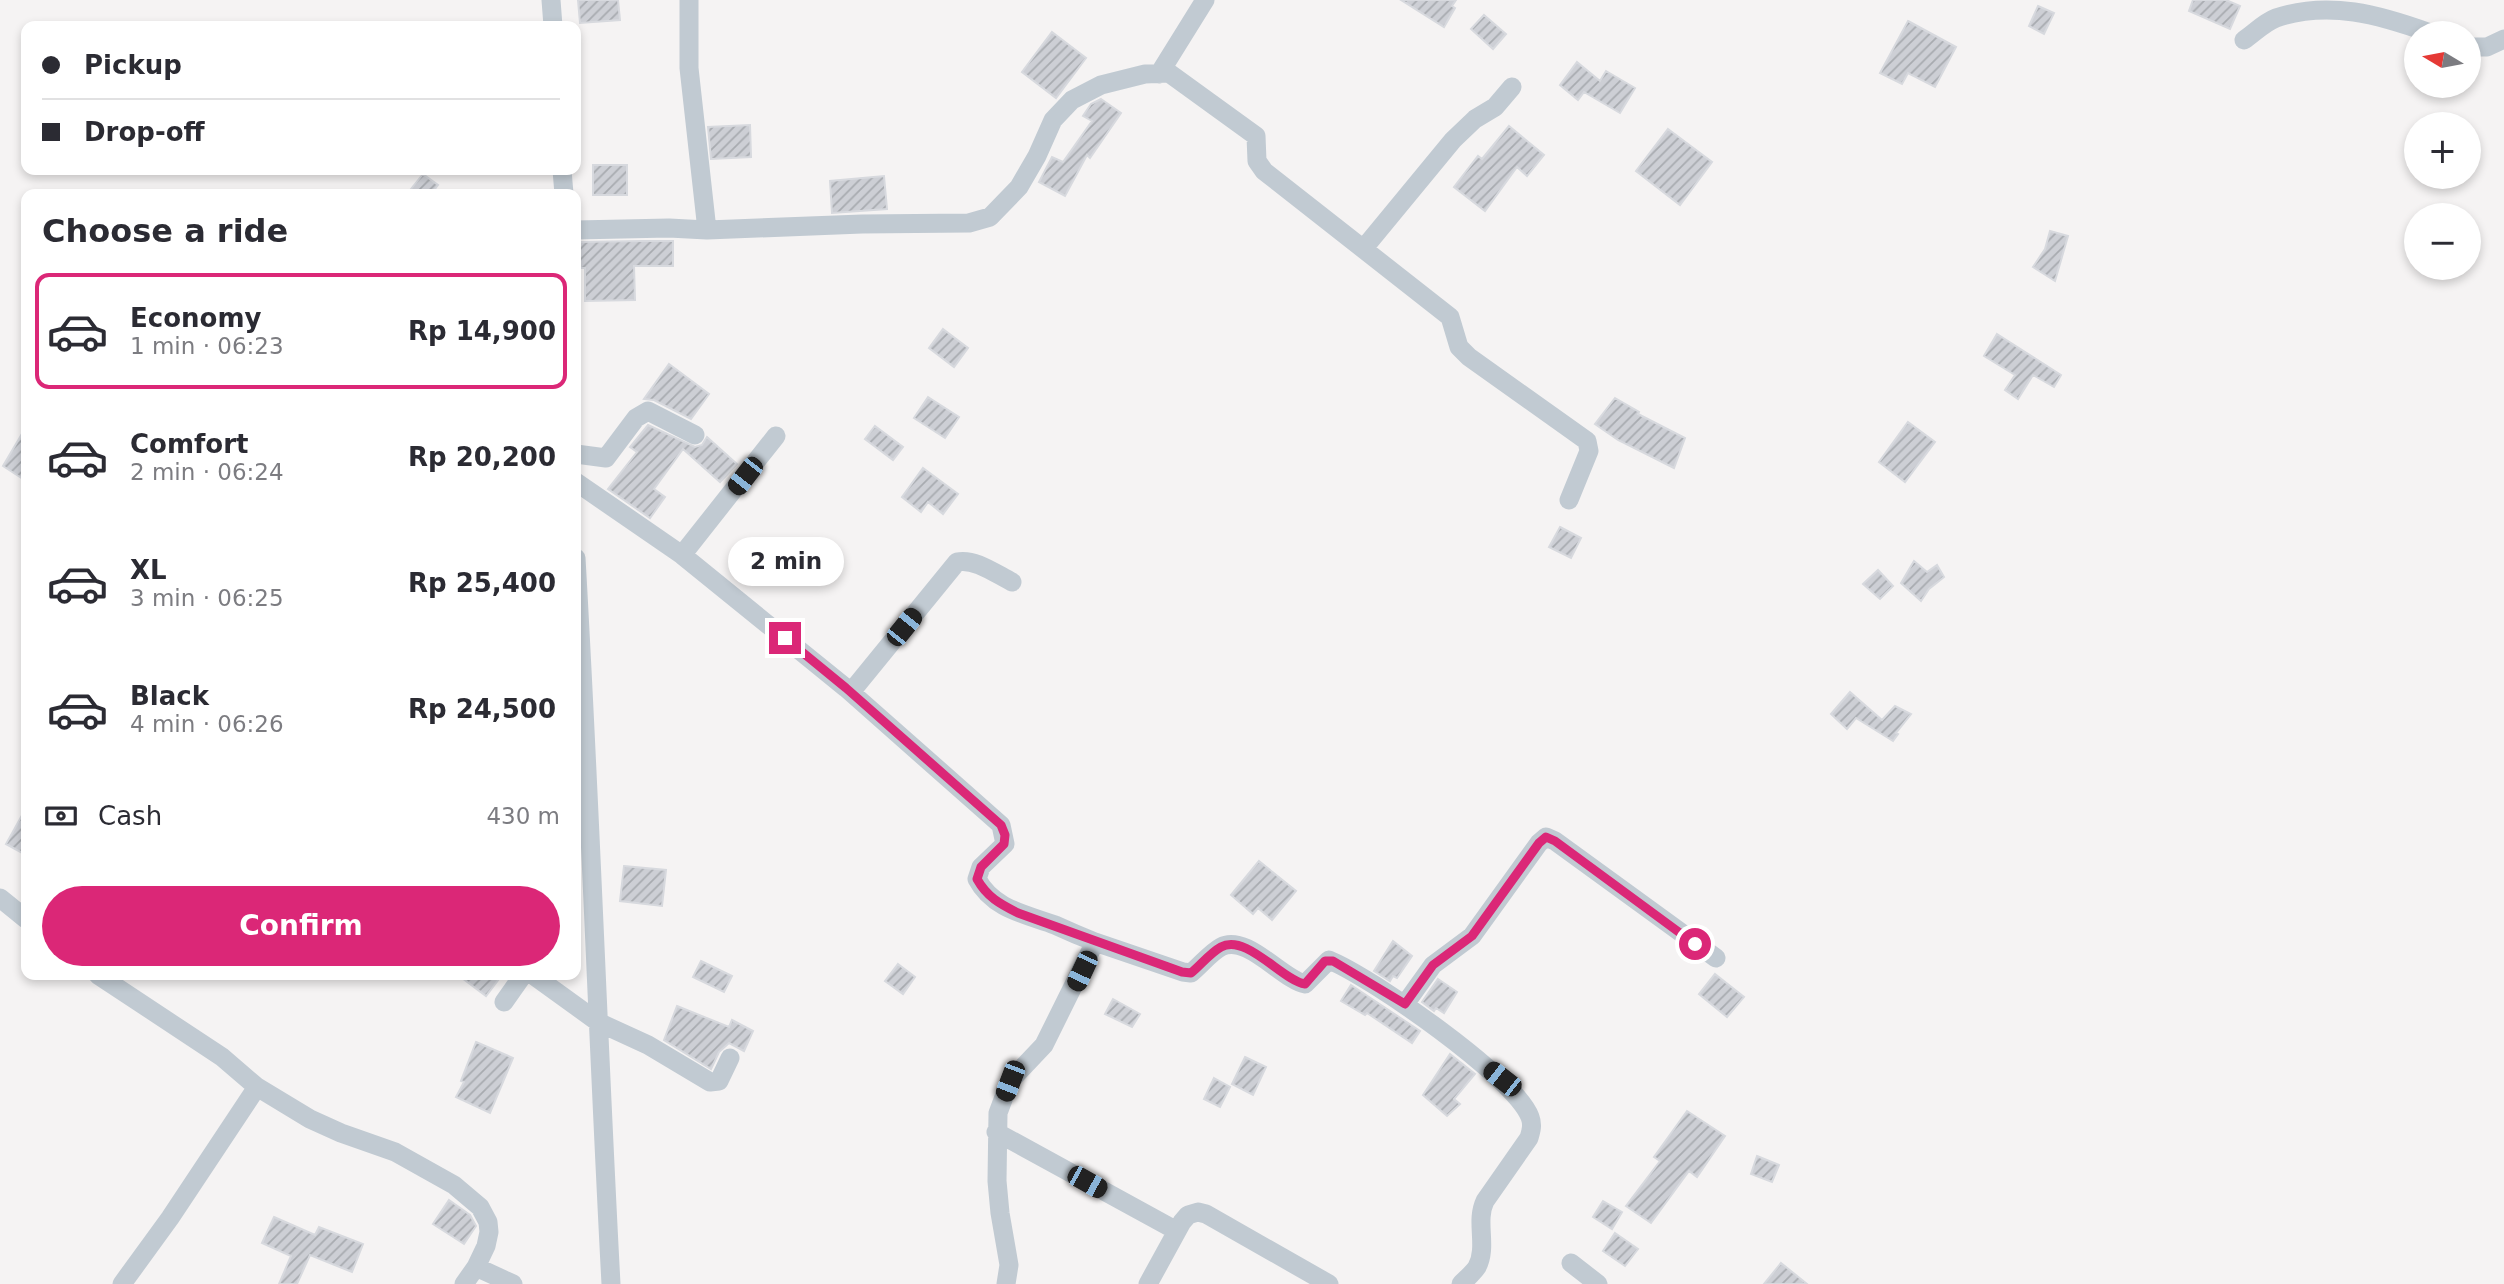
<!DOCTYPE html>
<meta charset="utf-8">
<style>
:root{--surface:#fff;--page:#f7f7f7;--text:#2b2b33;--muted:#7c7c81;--line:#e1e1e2;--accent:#db2777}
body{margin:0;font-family:"DejaVu Sans",sans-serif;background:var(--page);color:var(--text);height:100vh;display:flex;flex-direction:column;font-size:26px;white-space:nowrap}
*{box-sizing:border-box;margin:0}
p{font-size:23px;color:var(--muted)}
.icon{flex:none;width:38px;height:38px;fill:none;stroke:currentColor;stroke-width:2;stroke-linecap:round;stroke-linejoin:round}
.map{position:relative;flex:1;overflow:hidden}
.panel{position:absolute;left:21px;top:189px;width:560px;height:791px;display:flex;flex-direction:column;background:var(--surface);border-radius:14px;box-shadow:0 4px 10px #0003}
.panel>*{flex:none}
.banner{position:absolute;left:21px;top:21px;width:560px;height:154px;border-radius:14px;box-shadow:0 4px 10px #0003;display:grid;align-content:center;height:154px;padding:0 21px;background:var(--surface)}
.needle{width:46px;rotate:280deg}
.buttons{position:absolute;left:2404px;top:21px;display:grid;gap:14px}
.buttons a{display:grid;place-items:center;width:77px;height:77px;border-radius:50%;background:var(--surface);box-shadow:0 4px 10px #0003;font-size:35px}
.end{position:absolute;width:32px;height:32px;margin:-16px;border:9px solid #db2777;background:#fff;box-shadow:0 0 0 4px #fff}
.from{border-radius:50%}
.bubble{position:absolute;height:49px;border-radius:24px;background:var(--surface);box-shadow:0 4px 10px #0003;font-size:23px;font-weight:800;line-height:49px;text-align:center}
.car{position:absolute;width:21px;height:42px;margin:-21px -10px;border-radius:9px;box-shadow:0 0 5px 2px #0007;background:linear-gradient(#222 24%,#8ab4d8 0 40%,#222 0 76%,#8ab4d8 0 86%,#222 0)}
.banner b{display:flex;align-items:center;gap:24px;height:66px;font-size:26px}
.banner b+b{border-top:2px solid var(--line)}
.banner i{width:18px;height:18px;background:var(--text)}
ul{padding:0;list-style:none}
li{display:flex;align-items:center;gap:21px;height:116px;margin:0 14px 10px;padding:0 7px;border:4px solid transparent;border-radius:14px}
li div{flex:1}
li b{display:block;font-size:26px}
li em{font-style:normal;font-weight:800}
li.on{border-color:var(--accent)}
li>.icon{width:63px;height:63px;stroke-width:1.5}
h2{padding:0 21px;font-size:32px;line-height:84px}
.pay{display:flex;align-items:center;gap:18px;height:77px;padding:0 21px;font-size:26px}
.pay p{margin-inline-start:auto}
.action{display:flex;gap:14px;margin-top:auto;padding:14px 21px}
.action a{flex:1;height:80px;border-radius:42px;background:var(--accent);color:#fff;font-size:28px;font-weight:800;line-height:80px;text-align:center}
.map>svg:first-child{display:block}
.building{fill:url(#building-hatch);stroke:#d7d9de;stroke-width:2}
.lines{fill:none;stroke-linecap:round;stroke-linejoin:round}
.minor{stroke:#c1cad2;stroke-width:19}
.route{stroke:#db2777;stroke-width:9}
</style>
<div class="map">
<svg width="2504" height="1284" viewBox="0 0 2504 1284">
<defs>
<pattern id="building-hatch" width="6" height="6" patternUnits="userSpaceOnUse" patternTransform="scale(1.75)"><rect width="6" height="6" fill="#cdcfd5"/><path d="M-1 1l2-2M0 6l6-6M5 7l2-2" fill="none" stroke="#a8abb0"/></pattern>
</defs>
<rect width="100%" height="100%" fill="#f5f3f3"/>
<path class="building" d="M 578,0 L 618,0 L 620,20 L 580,23 Z
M 1401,0 L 1456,0 L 1452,6 L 1455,8 L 1444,27 Z
M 2193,0 L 2226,0 L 2240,6 L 2230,29 L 2189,11 Z
M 2038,6 L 2054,13 L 2044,34 L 2029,26 Z
M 1484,15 L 1506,34 L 1493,49 L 1471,29 Z
M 1908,21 L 1956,47 L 1935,87 L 1908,73 L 1902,84 L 1880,73 Z
M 1052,32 L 1086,58 L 1056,98 L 1022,72 Z
M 1577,62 L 1600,81 L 1606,71 L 1635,88 L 1620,113 L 1584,92 L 1578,100 L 1560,85 Z
M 1101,99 L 1121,113 L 1090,158 L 1087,155 L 1065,196 L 1039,182 L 1052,157 L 1063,162 L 1092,121 L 1083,116 L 1091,104 Z
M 750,125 L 751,157 L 711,159 L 708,127 Z
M 1509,126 L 1544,155 L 1527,176 L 1517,167 L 1485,211 L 1454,187 L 1478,156 L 1482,159 Z
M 1668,129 L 1712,162 L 1680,205 L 1636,171 Z
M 593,165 L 627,165 L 627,195 L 593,195 Z
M 423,174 L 438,185 L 431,194 L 407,194 Z
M 884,176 L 887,209 L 832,213 L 830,181 Z
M 2050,231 L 2068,236 L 2055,281 L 2033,267 L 2045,249 Z
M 643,241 L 673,241 L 673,266 L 634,266 L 635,300 L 585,301 L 585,268 L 578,268 L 578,242 Z
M 943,329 L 968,348 L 954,367 L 929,348 Z
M 1997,334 L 2061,375 L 2054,387 L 2033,375 L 2018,399 L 2005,390 L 2015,375 L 1984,356 Z
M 669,364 L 709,394 L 691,419 L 654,400 L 644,399 Z
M 928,397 L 959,417 L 945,438 L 914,418 Z
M 1615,398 L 1639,412 L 1638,414 L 1685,438 L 1674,468 L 1618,440 L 1595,424 Z
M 1908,422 L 1935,442 L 1905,482 L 1879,462 Z
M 648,425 L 695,447 L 702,445 L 707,437 L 737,464 L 720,482 L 683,449 L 654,489 L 665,497 L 650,518 L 608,489 L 637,452 L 630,447 Z
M 875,426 L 903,447 L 893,460 L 865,439 Z
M 26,427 L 26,481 L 3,466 Z
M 923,468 L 958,494 L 943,514 L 928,502 L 921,512 L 902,497 Z
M 1560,527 L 1581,538 L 1571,558 L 1549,547 Z
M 1914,561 L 1927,572 L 1937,565 L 1944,577 L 1929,589 L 1921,601 L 1901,583 Z
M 1878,570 L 1893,586 L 1880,599 L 1863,584 Z
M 1850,692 L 1882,720 L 1895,706 L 1911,714 L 1896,733 L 1898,734 L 1893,741 L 1856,718 L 1847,729 L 1831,714 Z
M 26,808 L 26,855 L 6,844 Z
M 1259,861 L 1296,891 L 1272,920 L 1258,908 L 1253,914 L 1231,895 Z
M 624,866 L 666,870 L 662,906 L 620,901 Z
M 1393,941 L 1412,956 L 1397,978 L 1393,976 L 1390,981 L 1374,971 Z
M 701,961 L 732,976 L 724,992 L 693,977 Z
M 898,964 L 915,977 L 903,994 L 885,981 Z
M 1715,974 L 1744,997 L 1727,1017 L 1699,994 Z
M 458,975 L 502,975 L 486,996 Z
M 1438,979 L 1457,992 L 1444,1013 L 1436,1008 L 1434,1011 L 1422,1002 Z
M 1351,985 L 1420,1031 L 1412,1043 L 1367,1013 L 1365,1015 L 1341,1001 Z
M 1113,999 L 1140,1014 L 1132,1027 L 1105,1014 Z
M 677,1006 L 729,1027 L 732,1020 L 753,1031 L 744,1051 L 729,1043 L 719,1052 L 711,1069 L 664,1040 Z
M 476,1042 L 513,1058 L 490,1113 L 456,1097 L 464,1082 L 461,1081 Z
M 1450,1054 L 1475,1074 L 1454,1099 L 1460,1104 L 1447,1116 L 1423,1095 Z
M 1245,1057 L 1266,1067 L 1253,1095 L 1232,1084 Z
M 1214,1078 L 1230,1087 L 1220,1107 L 1204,1099 Z
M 1687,1111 L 1725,1136 L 1697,1177 L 1689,1171 L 1651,1223 L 1626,1206 L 1660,1161 L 1654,1157 Z
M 1757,1156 L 1779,1165 L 1772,1182 L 1751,1174 Z
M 449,1200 L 470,1215 L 476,1226 L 464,1244 L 433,1224 Z
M 1603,1201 L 1622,1212 L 1612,1229 L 1593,1217 Z
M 274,1217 L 315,1235 L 319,1227 L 363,1244 L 352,1272 L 310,1255 L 297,1284 L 279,1284 L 291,1256 L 262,1243 Z
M 1615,1233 L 1638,1249 L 1625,1266 L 1603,1251 Z
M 1781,1263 L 1807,1284 L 1764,1284 Z"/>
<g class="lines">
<path class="minor" d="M 551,0 L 553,26
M 689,0 L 689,68 L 707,230
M 2244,40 C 2254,33 2265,22 2276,18 C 2329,0 2380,15 2430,33
M 2469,47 L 2487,47 L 2504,39
M 1159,74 L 1205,0
M 562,170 L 564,194
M 576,230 L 669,228 L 707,230 L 862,224 L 969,223 L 990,217 L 1019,187 L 1037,156 L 1053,120 L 1072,100 L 1101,85 L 1145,74 L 1169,73 L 1256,136 L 1257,161 L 1264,171 L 1450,317 L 1459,347 L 1469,357 L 1587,441 L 1589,451 L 1569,500
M 1364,248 L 1453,140 L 1475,119 L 1495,107 L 1512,87
M 576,454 L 606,458 L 636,418 L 648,411 L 695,435
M 576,482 L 682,555 L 846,688 L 1001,825 L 1005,844 L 981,867 L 977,879 C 993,909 1025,914 1055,925 C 1068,931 1082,937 1095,942
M 682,555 L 776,436
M 576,558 C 590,800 598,1042 611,1284
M 851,692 L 957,562 C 975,558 996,574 1012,582
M 0,898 L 26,919
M 98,975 L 222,1057 L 257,1087 L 310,1119 L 341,1133 L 395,1152 L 454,1185 L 480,1207 L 488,1222 L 489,1232 L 486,1246 L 476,1267
M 533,975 L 598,1022 L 648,1045 L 710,1082 L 719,1081 L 730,1058
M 504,1002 L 523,975
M 1405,1004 L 1433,965 L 1472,936 L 1539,843 L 1546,837 L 1555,841 L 1716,958
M 996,1132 L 1177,1231
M 1571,1263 L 1598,1284
M 122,1284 L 170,1218 L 257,1087
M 464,1284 L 476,1267 L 513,1284
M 1006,1284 L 1009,1265 L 1000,1213 L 997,1181 L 998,1113 L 1010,1081 L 1044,1045 L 1095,942 L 1183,972 L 1191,973 C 1201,965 1210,953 1221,947 C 1246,933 1283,980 1305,984 L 1329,960 C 1371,977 1515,1077 1530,1117 C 1533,1125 1531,1131 1529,1138 L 1485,1201 C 1475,1222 1488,1246 1477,1267 C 1473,1273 1466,1279 1461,1284
M 1148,1284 L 1182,1222 L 1188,1215 L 1198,1212 L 1206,1214 L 1329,1284"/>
</g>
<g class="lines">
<path class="route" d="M 785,638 L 846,688 L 1001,825 L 1005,835 L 1004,844 L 981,867 L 977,879 C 987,897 1000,904 1018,913 L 1182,972 L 1191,973 C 1201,965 1210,953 1221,947 C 1246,933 1283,981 1305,984 L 1325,961 L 1333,961 L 1405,1004 L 1433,965 L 1472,936 L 1539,843 L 1546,837 L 1555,841 L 1695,944"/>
</g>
</svg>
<div class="buttons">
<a><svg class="needle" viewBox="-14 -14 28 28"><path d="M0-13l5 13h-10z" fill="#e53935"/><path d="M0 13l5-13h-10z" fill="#7c7c81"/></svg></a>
<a>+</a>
<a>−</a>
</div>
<i class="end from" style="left:1695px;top:944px"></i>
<i class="end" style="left:785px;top:638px"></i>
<div class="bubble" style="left:728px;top:537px;width:116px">2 min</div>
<i class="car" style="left:745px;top:476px;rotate:218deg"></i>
<i class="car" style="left:904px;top:627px;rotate:39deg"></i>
<i class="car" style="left:1082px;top:971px;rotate:205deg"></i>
<i class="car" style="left:1502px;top:1079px;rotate:308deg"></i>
<i class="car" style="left:1010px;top:1081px;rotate:201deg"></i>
<i class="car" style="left:1087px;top:1182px;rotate:119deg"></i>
<div class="banner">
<b><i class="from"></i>Pickup</b>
<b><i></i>Drop-off</b>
</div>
<section class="panel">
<h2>Choose a ride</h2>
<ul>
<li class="on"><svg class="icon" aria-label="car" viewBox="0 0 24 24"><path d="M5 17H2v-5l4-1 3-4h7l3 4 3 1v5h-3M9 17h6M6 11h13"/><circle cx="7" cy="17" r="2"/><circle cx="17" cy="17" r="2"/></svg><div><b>Economy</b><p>1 min · 06:23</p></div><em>Rp 14,900</em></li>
<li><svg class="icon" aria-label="car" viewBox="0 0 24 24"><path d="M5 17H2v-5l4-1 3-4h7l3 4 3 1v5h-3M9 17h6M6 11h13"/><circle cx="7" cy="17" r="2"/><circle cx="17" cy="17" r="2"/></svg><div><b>Comfort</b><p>2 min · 06:24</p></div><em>Rp 20,200</em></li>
<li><svg class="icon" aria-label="car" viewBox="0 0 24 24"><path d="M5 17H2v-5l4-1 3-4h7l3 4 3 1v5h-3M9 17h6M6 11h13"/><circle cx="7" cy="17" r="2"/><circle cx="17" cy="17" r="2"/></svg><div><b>XL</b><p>3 min · 06:25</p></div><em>Rp 25,400</em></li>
<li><svg class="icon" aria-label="car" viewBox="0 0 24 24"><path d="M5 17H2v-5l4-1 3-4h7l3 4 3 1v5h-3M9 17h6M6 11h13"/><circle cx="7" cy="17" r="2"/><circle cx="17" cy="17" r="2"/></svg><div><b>Black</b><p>4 min · 06:26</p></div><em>Rp 24,500</em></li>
</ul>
<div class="pay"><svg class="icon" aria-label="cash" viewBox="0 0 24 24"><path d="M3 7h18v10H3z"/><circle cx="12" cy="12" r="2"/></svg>Cash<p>430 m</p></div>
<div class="action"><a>Confirm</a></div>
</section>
</div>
